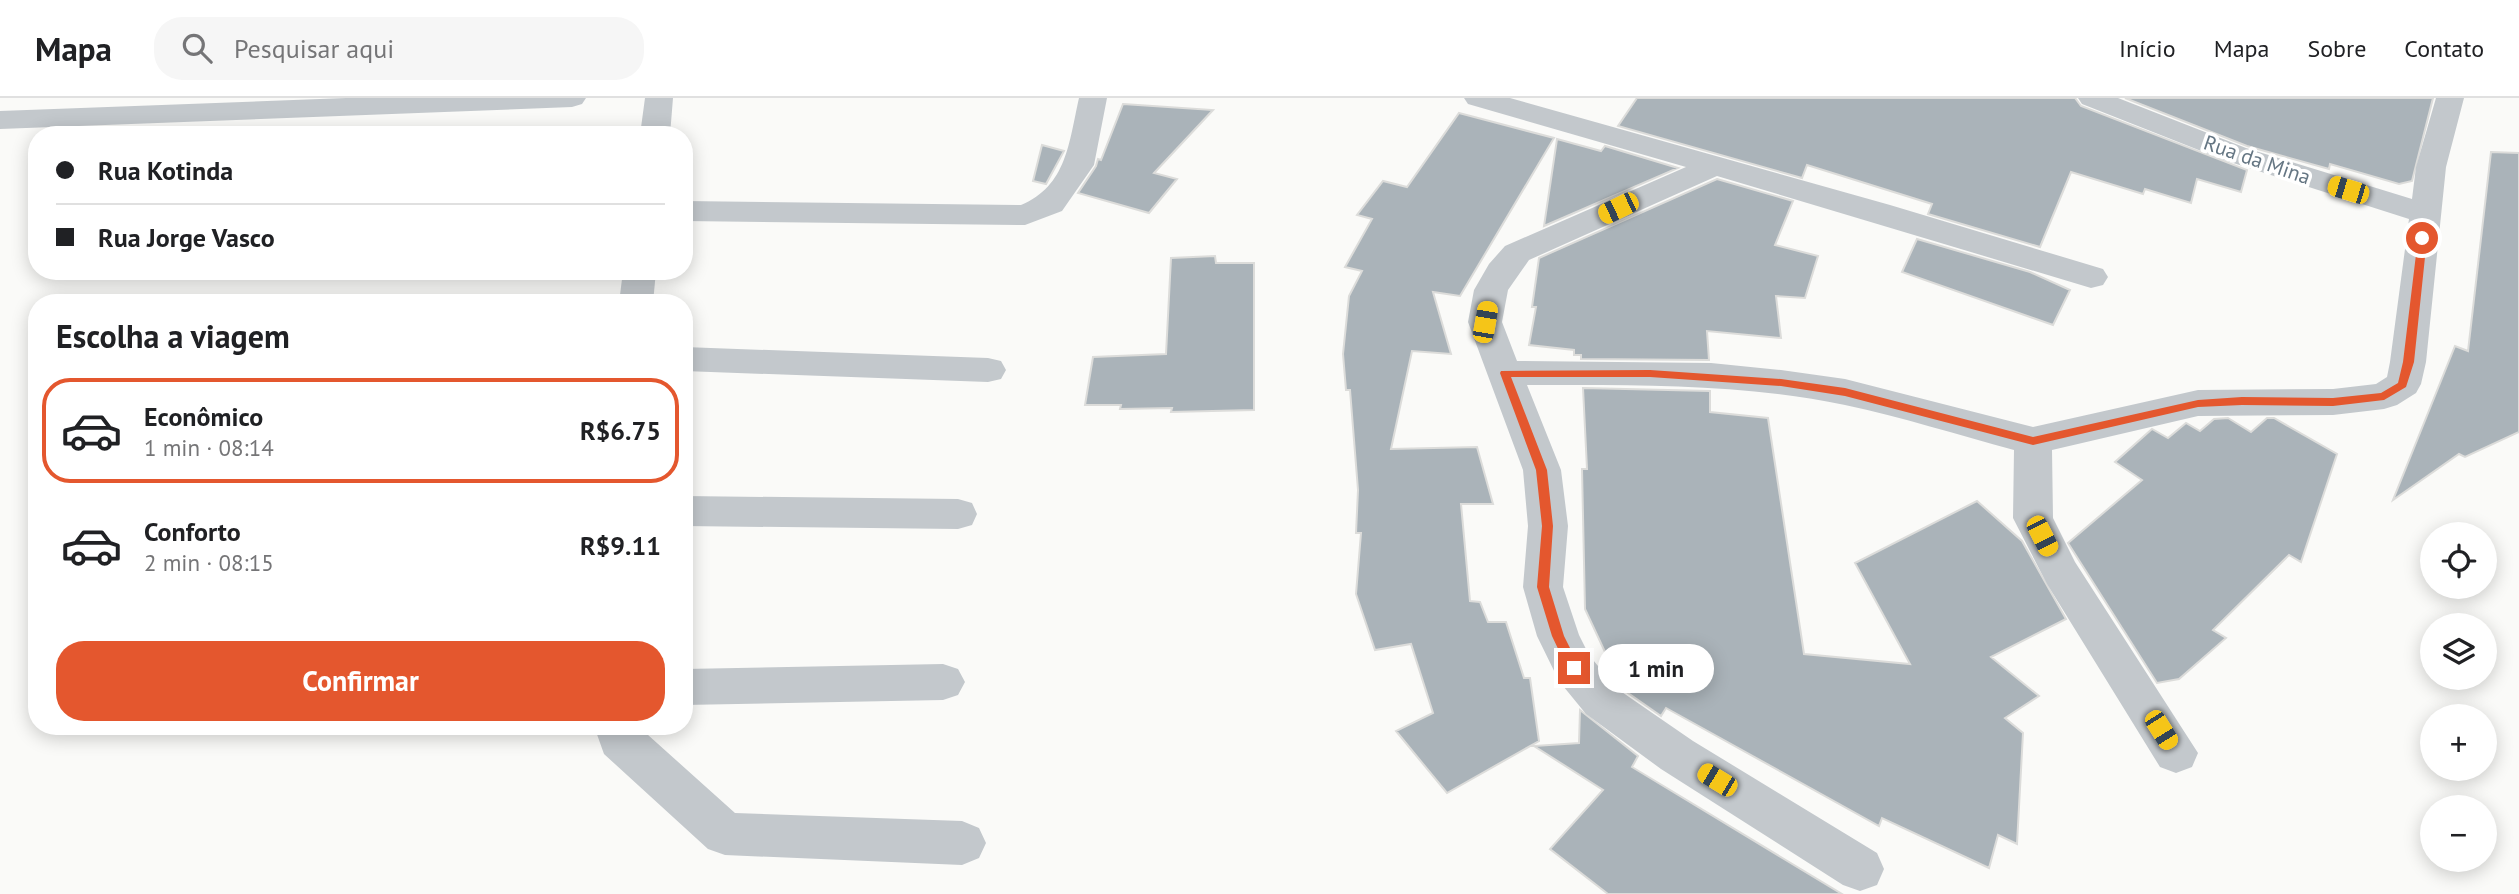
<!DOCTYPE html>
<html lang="pt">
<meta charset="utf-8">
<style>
:root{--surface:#fff;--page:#f6f6f6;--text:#202124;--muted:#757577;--line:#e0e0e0;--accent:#e4572e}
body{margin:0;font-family:"PT Sans",sans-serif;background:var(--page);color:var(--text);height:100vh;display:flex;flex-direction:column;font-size:26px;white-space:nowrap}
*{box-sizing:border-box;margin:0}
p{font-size:23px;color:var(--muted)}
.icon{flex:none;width:38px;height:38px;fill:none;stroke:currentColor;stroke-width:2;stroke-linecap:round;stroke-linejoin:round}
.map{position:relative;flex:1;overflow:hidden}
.sheet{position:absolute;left:28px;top:196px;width:665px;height:441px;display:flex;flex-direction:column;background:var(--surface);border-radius:28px;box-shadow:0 4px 18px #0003}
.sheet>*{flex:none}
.top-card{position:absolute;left:28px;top:28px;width:665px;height:154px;border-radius:28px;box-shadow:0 4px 18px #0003;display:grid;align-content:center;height:154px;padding:0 28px;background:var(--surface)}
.tools{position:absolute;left:2420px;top:424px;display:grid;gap:14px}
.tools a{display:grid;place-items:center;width:77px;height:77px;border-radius:50%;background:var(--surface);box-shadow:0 4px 18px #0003;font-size:35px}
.end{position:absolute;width:32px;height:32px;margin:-16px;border:9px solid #e4572e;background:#fff;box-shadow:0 0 0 4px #fff}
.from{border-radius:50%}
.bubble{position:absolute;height:49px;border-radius:24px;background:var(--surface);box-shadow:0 4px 18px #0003;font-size:23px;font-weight:600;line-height:49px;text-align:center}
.car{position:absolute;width:21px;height:42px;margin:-21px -10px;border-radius:9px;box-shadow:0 0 5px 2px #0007;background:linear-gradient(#f5c518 24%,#345 0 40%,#f5c518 0 76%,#345 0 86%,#f5c518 0)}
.top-card b{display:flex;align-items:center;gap:24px;height:66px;font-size:26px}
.top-card b+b{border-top:2px solid var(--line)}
.top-card i{width:18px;height:18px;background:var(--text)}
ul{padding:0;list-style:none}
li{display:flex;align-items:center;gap:21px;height:105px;margin:0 14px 10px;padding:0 14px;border:4px solid transparent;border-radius:28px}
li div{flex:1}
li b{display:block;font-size:26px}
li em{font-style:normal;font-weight:600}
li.selected{border-color:var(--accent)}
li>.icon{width:63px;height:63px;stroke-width:1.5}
h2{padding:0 28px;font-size:32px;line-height:84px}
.action{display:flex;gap:14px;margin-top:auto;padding:14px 28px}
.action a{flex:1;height:80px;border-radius:28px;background:var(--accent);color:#fff;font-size:28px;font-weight:600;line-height:80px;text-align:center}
header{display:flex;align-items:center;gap:42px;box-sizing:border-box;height:98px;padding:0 35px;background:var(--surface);border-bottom:2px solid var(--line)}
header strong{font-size:33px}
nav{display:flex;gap:38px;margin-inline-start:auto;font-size:24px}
.search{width:490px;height:63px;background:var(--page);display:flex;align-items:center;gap:18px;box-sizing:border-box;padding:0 24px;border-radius:28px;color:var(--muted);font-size:26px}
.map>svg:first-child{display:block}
.building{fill:#aab3b9;stroke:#dcdcda;stroke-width:2}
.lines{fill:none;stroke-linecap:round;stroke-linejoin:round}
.minor{fill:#c3c8cc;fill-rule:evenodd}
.route{fill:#e4572e}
.labels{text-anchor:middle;stroke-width:7;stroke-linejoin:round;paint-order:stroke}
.far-street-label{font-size:21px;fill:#657683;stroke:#fff}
</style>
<header>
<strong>Mapa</strong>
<div class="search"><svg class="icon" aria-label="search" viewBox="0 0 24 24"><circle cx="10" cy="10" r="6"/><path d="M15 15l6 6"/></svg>Pesquisar aqui</div>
<nav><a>Início</a><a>Mapa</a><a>Sobre</a><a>Contato</a></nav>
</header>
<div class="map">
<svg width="2519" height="796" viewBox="0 0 2519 796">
<rect width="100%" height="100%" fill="#fafaf8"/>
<path class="building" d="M 1637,0 L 2075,0 L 2081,8 L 2247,72 L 2241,94 L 2197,81 L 2191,105 L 2145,91 L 2143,96 L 2071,74 L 2040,149 L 1928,116 L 1932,106 L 1807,67 L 1802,80 L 1618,28 Z
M 2125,0 L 2433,0 L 2412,83 L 2399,86 L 2330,66 L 2329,71 L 2247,48 Z
M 1123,6 L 1213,12 L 1154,75 L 1177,81 L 1149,115 L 1078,95 L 1096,68 L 1098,61 L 1101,62 Z
M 1459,15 L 1554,40 L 1460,198 L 1433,194 L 1451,256 L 1412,253 L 1391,351 L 1477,349 L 1493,406 L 1461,406 L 1470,503 L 1480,504 L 1488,524 L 1506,524 L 1524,580 L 1530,580 L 1539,643 L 1447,695 L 1396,633 L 1433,615 L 1411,546 L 1375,552 L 1356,496 L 1361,435 L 1356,435 L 1358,392 L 1350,292 L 1346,292 L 1343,256 L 1349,198 L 1362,173 L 1345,169 L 1372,121 L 1357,117 L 1383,83 L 1407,89 Z
M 1557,41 L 1601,53 L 1605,48 L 1678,70 L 1544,128 Z
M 1042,47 L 1064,53 L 1046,86 L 1033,83 Z
M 2491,54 L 2519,55 L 2519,334 L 2465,359 L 2459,356 L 2393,402 L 2455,248 L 2468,253 Z
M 1717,81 L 1793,103 L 1775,147 L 1818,158 L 1805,200 L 1776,198 L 1781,240 L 1707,233 L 1709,262 L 1581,261 L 1581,257 L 1574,257 L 1574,252 L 1529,247 L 1536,209 L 1532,209 L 1539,160 Z
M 1917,141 L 2030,174 L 2070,192 L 2053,227 L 1902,174 Z
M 1215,158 L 1216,165 L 1254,165 L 1254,312 L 1171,314 L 1172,310 L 1120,311 L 1121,307 L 1085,307 L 1093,259 L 1166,256 L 1171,160 Z
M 1583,290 L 1710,293 L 1710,314 L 1768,320 L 1804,556 L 1910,566 L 1855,465 L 1977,403 L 2022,443 L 2066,521 L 1991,559 L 2039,598 L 2005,620 L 2023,635 L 2017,746 L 1998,737 L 1989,770 L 1882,720 L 1879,728 L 1666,610 L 1661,618 L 1618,588 L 1603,570 L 1612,569 L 1585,511 L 1582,371 L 1587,371 Z
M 2228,320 L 2251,334 L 2267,320 L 2274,320 L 2337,356 L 2301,464 L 2289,457 L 2213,532 L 2226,540 L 2179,581 L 2157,585 L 2068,445 L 2142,382 L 2115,364 L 2152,331 L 2168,340 L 2186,325 L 2200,333 L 2214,321 Z
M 1580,612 L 1638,658 L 1632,669 L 1842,796 L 1608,796 L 1550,751 L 1603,692 L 1534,648 L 1579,645 Z"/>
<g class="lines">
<path class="minor" d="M 346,0 L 586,0 L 582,6 L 572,9 L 0,31 L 0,13 Z
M 645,0 L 673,0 L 670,37 L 640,37 Z
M 1079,0 L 1107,0 L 1094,67 L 1062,113 L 1025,127 L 684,123 L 684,103 L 1021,107 C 1067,88 1069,44 1079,0 Z
M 1464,0 L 1510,0 L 1890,107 L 2103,171 L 2108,179 L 2103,187 L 2091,190 L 1717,78 L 1529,162 L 1508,192 L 1502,224 L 1517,263 L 1711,265 L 1781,272 L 1845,281 L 2033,329 L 2198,292 L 2333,291 L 2376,286 L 2387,279 L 2390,264 L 2409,121 L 2224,62 L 2082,6 L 2078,0 L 2118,0 L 2246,50 L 2412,101 L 2416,69 L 2436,0 L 2464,0 L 2446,69 L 2426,264 L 2421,286 L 2416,295 L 2397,307 L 2384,311 L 2333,317 L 2198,318 L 2052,352 L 2053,420 L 2075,464 L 2198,655 L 2192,669 L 2176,675 L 2160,669 L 2047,486 L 2013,420 L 2014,352 C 1958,337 1902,319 1845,307 C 1740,285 1633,287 1527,287 L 1561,372 L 1568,428 L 1563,489 L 1579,537 L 1589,557 L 1616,590 L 1693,643 L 1877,755 L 1884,771 L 1877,787 L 1860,793 L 1843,787 L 1661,671 L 1586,616 L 1559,583 L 1537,538 L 1523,489 L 1528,428 L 1523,372 L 1468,224 L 1474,192 L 1489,166 L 1505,148 L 1686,69 L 1468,6 Z
M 623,173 L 656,173 L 653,205 L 619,205 Z
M 684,249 L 988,260 L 1001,263 L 1006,272 L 1001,281 L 988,284 L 684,273 Z
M 684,398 L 958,401 L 972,405 L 977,416 L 972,427 L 958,431 L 684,428 Z
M 943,566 L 958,571 L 965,584 L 958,597 L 943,602 L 684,607 L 684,571 Z
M 594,628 L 638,628 L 735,715 L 962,723 L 979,730 L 986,745 L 979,760 L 962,767 L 725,757 L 708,751 L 604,656 Z"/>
</g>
<path class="route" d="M 2422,137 L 2427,140 L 2414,264 L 2406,289 L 2384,302 L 2333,308 L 2242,307 L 2198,309 L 2033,347 L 1845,298 L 1781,288 L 1650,279 L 1511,279 L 1547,372 L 1553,428 L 1549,489 L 1564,538 L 1580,570 L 1578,574 L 1569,574 L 1552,538 L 1537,489 L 1542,428 L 1536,372 L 1500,275 L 1501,273 L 1650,272 L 1781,281 L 1845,290 L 2033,339 L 2198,302 L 2242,299 L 2333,300 L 2381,295 L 2398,285 L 2403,264 L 2418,140 Z"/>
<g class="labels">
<g class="far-street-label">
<text transform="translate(2257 62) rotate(19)" y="7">Rua da Mina</text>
</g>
</g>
</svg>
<div class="tools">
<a><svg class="icon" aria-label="locate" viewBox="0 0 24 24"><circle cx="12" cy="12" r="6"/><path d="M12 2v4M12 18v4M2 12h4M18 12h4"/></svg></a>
<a><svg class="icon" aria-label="layers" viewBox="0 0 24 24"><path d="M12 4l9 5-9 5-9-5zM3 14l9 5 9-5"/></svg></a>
<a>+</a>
<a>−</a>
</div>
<i class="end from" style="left:2422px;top:140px"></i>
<i class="end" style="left:1574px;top:570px"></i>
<div class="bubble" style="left:1598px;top:546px;width:116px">1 min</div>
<i class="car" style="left:2348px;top:92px;rotate:287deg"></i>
<i class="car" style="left:1618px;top:110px;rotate:244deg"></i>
<i class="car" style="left:1485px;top:224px;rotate:10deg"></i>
<i class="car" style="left:2042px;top:438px;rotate:153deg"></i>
<i class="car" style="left:2161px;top:632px;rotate:148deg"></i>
<i class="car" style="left:1717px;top:682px;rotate:301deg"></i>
<div class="top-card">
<b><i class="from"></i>Rua Kotinda</b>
<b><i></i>Rua Jorge Vasco</b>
</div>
<section class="sheet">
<h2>Escolha a viagem</h2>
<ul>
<li class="selected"><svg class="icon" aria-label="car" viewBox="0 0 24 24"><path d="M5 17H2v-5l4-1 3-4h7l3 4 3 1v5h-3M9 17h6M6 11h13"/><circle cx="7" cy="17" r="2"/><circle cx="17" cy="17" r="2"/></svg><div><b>Econômico</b><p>1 min · 08:14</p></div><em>R$6.75</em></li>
<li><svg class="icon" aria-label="car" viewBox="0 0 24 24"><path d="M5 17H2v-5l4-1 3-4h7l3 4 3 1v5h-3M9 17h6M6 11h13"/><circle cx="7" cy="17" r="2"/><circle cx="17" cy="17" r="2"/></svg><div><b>Conforto</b><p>2 min · 08:15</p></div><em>R$9.11</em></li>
</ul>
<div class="action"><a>Confirmar</a></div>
</section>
</div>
